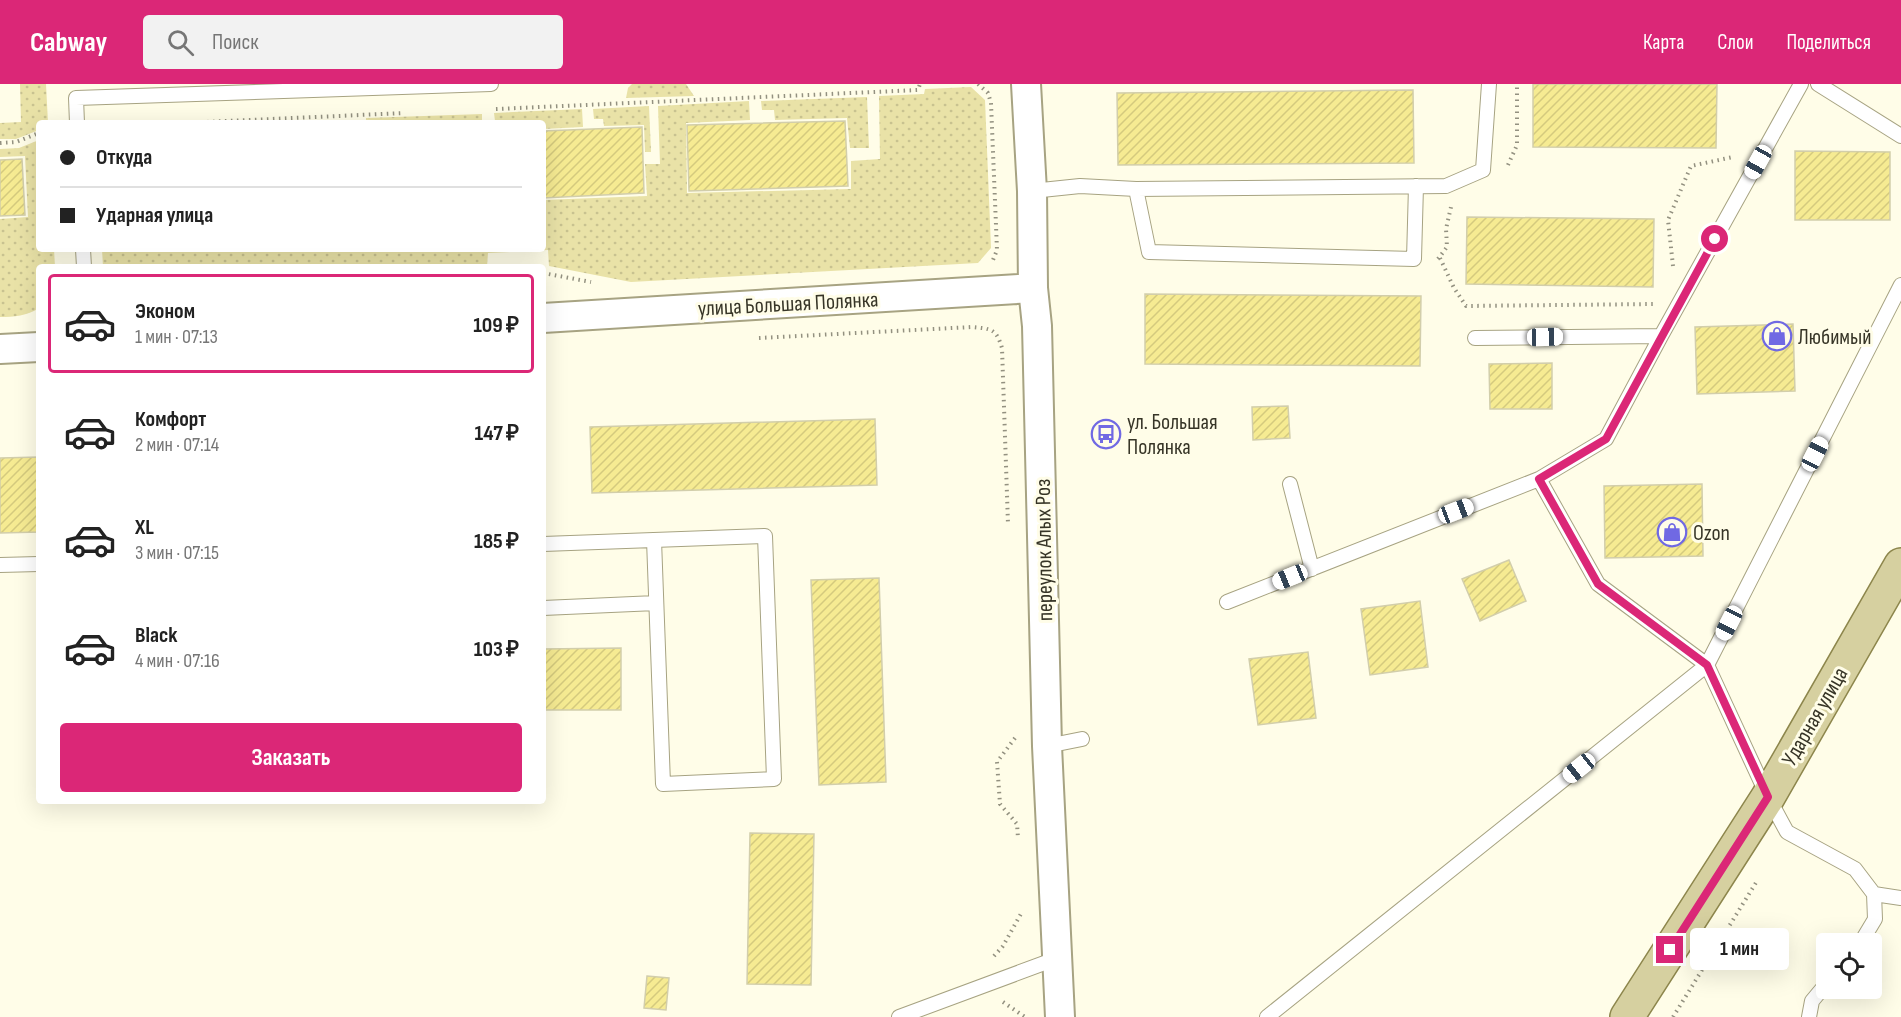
<!DOCTYPE html>
<html lang="ru">
<meta charset="utf-8">
<style>
:root{--surface:#fff;--page:#f2f2f2;--text:#222;--muted:#767676;--line:#e0e0e0;--accent:#db2777}
body{margin:0;font-family:"Sofia Sans Condensed",sans-serif;background:var(--page);color:var(--text);height:100vh;display:flex;flex-direction:column;font-size:22px;white-space:nowrap}
*{box-sizing:border-box;margin:0}
p{font-size:20px;color:var(--muted)}
.icon{flex:none;width:33px;height:33px;fill:none;stroke:currentColor;stroke-width:2;stroke-linecap:round;stroke-linejoin:round}
.map{position:relative;flex:1;overflow:hidden}
.details{position:absolute;left:36px;top:180px;width:510px;height:540px;display:flex;flex-direction:column;background:var(--surface);border-radius:6px;box-shadow:0 6px 24px #0002}
.details>*{flex:none}
.top-card{position:absolute;left:36px;top:36px;width:510px;height:132px;border-radius:6px;box-shadow:0 6px 24px #0002;display:grid;align-content:center;height:132px;padding:0 24px;background:var(--surface)}
.buttons{position:absolute;left:1816px;top:849px;display:grid;gap:12px}
.buttons a{display:grid;place-items:center;width:66px;height:66px;border-radius:6px;background:var(--surface);box-shadow:0 6px 24px #0002;font-size:30px}
.end{position:absolute;width:27px;height:27px;margin:-14px;border:8px solid #db2777;background:#fff;box-shadow:0 0 0 3px #fff}
.from{border-radius:50%}
.bubble{position:absolute;height:42px;border-radius:6px;background:var(--surface);box-shadow:0 6px 24px #0002;font-size:20px;font-weight:700;line-height:42px;text-align:center}
.car{position:absolute;width:18px;height:36px;margin:-18px -9px;border-radius:8px;box-shadow:0 0 4px 2px #0007;background:linear-gradient(#fff 24%,#345 0 40%,#fff 0 76%,#345 0 86%,#fff 0)}
.top-card b{display:flex;align-items:center;gap:21px;height:57px;font-size:22px}
.top-card b+b{border-top:2px solid var(--line)}
.top-card i{width:15px;height:15px;background:var(--text)}
ul{padding:10px 0 0;list-style:none}
li{display:flex;align-items:center;gap:18px;height:99px;margin:0 12px 9px;padding:0 12px;border:3px solid transparent;border-radius:6px}
li div{flex:1}
li b{display:block;font-size:22px}
li em{font-style:normal;font-weight:700}
li.current{border-color:var(--accent)}
li>.icon{width:54px;height:54px;stroke-width:1.5}
.action{display:flex;gap:12px;margin-top:auto;padding:12px 24px}
.action a{flex:1;height:69px;border-radius:6px;background:var(--accent);color:#fff;font-size:24px;font-weight:700;line-height:69px;text-align:center}
header{display:flex;align-items:center;gap:36px;box-sizing:border-box;height:84px;padding:0 30px;background:var(--accent);color:#fff}
header strong{font-size:28px}
nav{display:flex;gap:33px;margin-inline-start:auto;font-size:21px}
.search{width:420px;height:54px;background:var(--page);display:flex;align-items:center;gap:15px;box-sizing:border-box;padding:0 21px;border-radius:6px;color:var(--muted);font-size:22px}
.map>svg:first-child{display:block}
.grass{fill:url(#grass-dots)}
.building{fill:url(#building-hatch);stroke:#d2ceab;stroke-width:1.5}
.lines{fill:none;stroke-linecap:round;stroke-linejoin:round}
.lane-casing{stroke:#a7a382;stroke-width:16}
.street-casing{stroke:#a7a382;stroke-width:32}
.primary-casing{stroke:#8d864c;stroke-width:36}
.path{stroke:#939180;stroke-width:4;stroke-dasharray:1.5 4.5;stroke-linecap:butt}
.lane{stroke:#fff;stroke-width:14}
.street{stroke:#fff;stroke-width:28}
.primary{stroke:#d6d0a0;stroke-width:33}
.route{stroke:#db2777;stroke-width:8}
.labels{text-anchor:middle;stroke-width:6;stroke-linejoin:round;paint-order:stroke}
.street-label{font-size:22px;fill:#373527;stroke:#fffde8}
.poi-label{font-size:22px;fill:#373527;stroke:#fffde8;text-anchor:start}
</style>
<header>
<strong>Cabway</strong>
<div class="search"><svg class="icon" aria-label="search" viewBox="0 0 24 24"><circle cx="10" cy="10" r="6"/><path d="M15 15l6 6"/></svg>Поиск</div>
<nav><a>Карта</a><a>Слои</a><a>Поделиться</a></nav>
</header>
<div class="map">
<svg width="1901" height="933" viewBox="0 0 1901 933">
<defs>
<pattern id="grass-dots" width="8" height="8" patternUnits="userSpaceOnUse" patternTransform="scale(1.5)"><rect width="8" height="8" fill="#e9e2a7"/><path d="M2 2h.1M6 6h.1" fill="none" stroke="#c8c290" stroke-width="1.8" stroke-linecap="round"/></pattern>
<pattern id="building-hatch" width="6" height="6" patternUnits="userSpaceOnUse" patternTransform="scale(1.5)"><rect width="6" height="6" fill="#f6eb92"/><path d="M-1 1l2-2M0 6l6-6M5 7l2-2" fill="none" stroke="#d4ca7e"/></pattern>
</defs>
<rect width="100%" height="100%" fill="#fffde8"/>
<path class="grass" d="M 20,0 L 46,0 L 48,39 L 39,39 L 39,46 L 16,55 L 0,55 L 0,39 L 21,38 Z
M 632,0 L 686,0 L 694,12 L 626,14 L 628,4 Z
M 971,3 L 985,16 L 991,164 L 978,179 L 631,198 L 549,182 L 548,166 L 488,169 L 487,183 L 103,183 L 102,165 L 543,165 L 543,116 L 647,112 L 645,80 L 660,80 L 658,22 L 749,17 L 750,36 L 686,39 L 687,109 L 851,105 L 851,77 L 880,75 L 879,12 L 924,10 L 925,5 Z
M 867,13 L 869,64 L 850,64 L 847,34 L 775,36 L 774,26 L 762,26 L 761,17 Z
M 649,22 L 651,68 L 645,68 L 644,41 L 604,42 L 603,35 L 594,35 L 593,25 Z
M 582,25 L 583,43 L 543,45 L 543,39 L 495,37 L 494,29 Z
M 482,30 L 482,39 L 366,39 L 366,34 Z
M 39,56 L 39,165 L 54,165 L 55,183 L 39,183 L 39,224 C 27,232 14,233 0,233 L 0,135 L 28,133 L 25,72 L 0,73 L 0,65 L 19,64 Z"/>
<path class="building" d="M 1533,0 L 1717,0 L 1716,64 L 1533,63 Z
M 1413,6 L 1414,79 L 1118,81 L 1117,9 Z
M 845,37 L 848,102 L 689,107 L 687,41 Z
M 642,43 L 644,109 L 543,114 L 543,47 Z
M 1795,67 L 1890,68 L 1890,136 L 1795,136 Z
M 22,75 L 25,131 L 0,132 L 0,76 Z
M 1467,133 L 1654,135 L 1653,203 L 1466,200 Z
M 1145,210 L 1421,212 L 1420,282 L 1145,280 Z
M 1793,240 L 1795,307 L 1697,310 L 1695,243 Z
M 1552,279 L 1552,325 L 1490,325 L 1489,280 Z
M 1288,322 L 1290,354 L 1253,356 L 1252,323 Z
M 875,335 L 877,401 L 592,409 L 590,343 Z
M 39,373 L 39,448 L 0,449 L 0,374 Z
M 1702,400 L 1703,472 L 1605,474 L 1604,402 Z
M 1509,476 L 1526,517 L 1480,537 L 1462,495 Z
M 879,494 L 886,698 L 819,701 L 811,496 Z
M 1420,517 L 1428,583 L 1370,591 L 1361,525 Z
M 621,564 L 621,626 L 543,626 L 543,565 Z
M 1308,568 L 1316,634 L 1258,641 L 1249,575 Z
M 750,749 L 814,750 L 811,901 L 747,900 Z
M 647,892 L 669,894 L 666,926 L 644,924 Z"/>
<g class="lines">
<g class="lane-casing">
<path id="lane" d="M 1818,0 L 1901,52
M 77,39 L 76,14 L 491,0
M 1136,105 L 1149,168 L 1414,175 L 1416,102
M 1032,107 L 1080,102 L 1136,105 L 1446,102 L 1483,86 L 1489,0
M 83,165 L 84,183
M 1475,254 L 1661,252
M 1290,400 L 1312,485
M 543,460 L 765,452 L 774,695 L 663,700 L 654,456
M 0,481 L 39,480
M 1227,518 L 1539,395
M 543,524 L 656,519
M 1047,662 L 1082,655
M 1874,810 L 1901,814
M 1860,860 L 1875,835 L 1874,810 L 1855,785 L 1787,748 L 1768,713 L 1707,581 L 1901,201
M 899,933 L 1058,874
M 1267,933 L 1707,581 L 1598,500 L 1539,395 L 1606,355 L 1661,252 L 1801,0
M 1809,933 L 1812,917 L 1827,899"/>
</g>
<g class="street-casing">
<path id="street" d="M 1026,0 L 1032,107 L 1033,204 L 1037,242 L 1047,662 L 1060,933
M 543,234 L 1033,204
M 0,265 L 39,263"/>
</g>
<g class="primary-casing">
<path id="primary" d="M 1627,933 L 1768,713 L 1901,481"/>
</g>
<path class="path" d="M 978,0 L 988,9 L 991,19 L 997,166 L 993,176
M 496,25 L 918,6 L 920,0
M 183,39 L 404,29
M 0,59 L 16,58 L 39,49
M 1508,81 L 1517,61 L 1517,0
M 1440,174 L 1454,204 L 1466,222 L 1653,220
M 1438,175 L 1447,163 L 1446,145 L 1451,123
M 1673,182 L 1668,136 L 1691,82 L 1733,73
M 543,189 L 591,198
M 759,254 L 972,243 C 991,245 996,244 1002,264 L 1008,440
M 1015,654 L 997,678 L 1000,720 L 1017,740 L 1018,754
M 994,872 L 1003,862 L 1022,828
M 1003,918 L 1025,933
M 1673,933 L 1757,797"/>
<use href="#lane" class="lane"/>
<use href="#street" class="street"/>
<use href="#primary" class="primary"/>
</g>
<g class="lines">
<path class="route" d="M 1670,866 L 1768,713 L 1707,581 L 1598,500 L 1539,395 L 1606,355 L 1715,155"/>
</g>
<defs>
<g id="shop-ring" transform="scale(1.5)"><circle r="9.5" fill="#fffde8" stroke="#7069e3" stroke-width="1.5"/><path d="M-5-2.5h2.3a2.7 3.5 0 0 1 5.4 0H5L5.5 6h-11ZM-1.5-2.5h3a1.5 2.3 0 0 0-3 0Z" fill="#7069e3"/></g>
<g id="bus-ring" transform="scale(1.5)"><circle r="9.5" fill="#fffde8" stroke="#7069e3" stroke-width="1.5"/><path d="M-5-6H5V4H4V6H2V4H-2V6H-4V4H-5ZM-3.5-4V0h7V-4ZM-3.5 1.2v1.5H-2V1.2ZM2 1.2v1.5H3.5V1.2Z" fill="#7069e3"/></g>
</defs>
<g fill-rule="evenodd">
<use href="#shop-ring" x="1777" y="252"/>
<use href="#bus-ring" x="1106" y="350"/>
<use href="#shop-ring" x="1672" y="448"/>
</g>
<g class="labels">
<g class="street-label">
<text transform="translate(788 219) rotate(-3)" y="8">улица Большая Полянка</text>
<text transform="translate(1043 466) rotate(-91)" y="8">переулок Алых Роз</text>
<text transform="translate(1814 632) rotate(-60)" y="8">Ударная улица</text>
</g>
<g class="poi-label">
<text x="1798" y="260">Любимый</text>
<text x="1127" y="345">ул. Большая<tspan x="1127" dy="25">Полянка</tspan></text>
<text x="1693" y="456">Ozon</text>
</g>
</g>
</svg>
<div class="buttons">
<a><svg class="icon" aria-label="locate" viewBox="0 0 24 24"><circle cx="12" cy="12" r="6"/><path d="M12 2v4M12 18v4M2 12h4M18 12h4"/></svg></a>
</div>
<i class="end from" style="left:1715px;top:155px"></i>
<i class="end" style="left:1670px;top:866px"></i>
<div class="bubble" style="left:1690px;top:844px;width:99px">1 мин</div>
<i class="car" style="left:1758px;top:78px;rotate:209deg"></i>
<i class="car" style="left:1545px;top:253px;rotate:89deg"></i>
<i class="car" style="left:1815px;top:370px;rotate:27deg"></i>
<i class="car" style="left:1456px;top:427px;rotate:69deg"></i>
<i class="car" style="left:1290px;top:493px;rotate:248deg"></i>
<i class="car" style="left:1729px;top:539px;rotate:207deg"></i>
<i class="car" style="left:1579px;top:684px;rotate:231deg"></i>
<div class="top-card">
<b><i class="from"></i>Откуда</b>
<b><i></i>Ударная улица</b>
</div>
<section class="details">
<ul>
<li class="current"><svg class="icon" aria-label="car" viewBox="0 0 24 24"><path d="M5 17H2v-5l4-1 3-4h7l3 4 3 1v5h-3M9 17h6M6 11h13"/><circle cx="7" cy="17" r="2"/><circle cx="17" cy="17" r="2"/></svg><div><b>Эконом</b><p>1 мин · 07:13</p></div><em>109 ₽</em></li>
<li><svg class="icon" aria-label="car" viewBox="0 0 24 24"><path d="M5 17H2v-5l4-1 3-4h7l3 4 3 1v5h-3M9 17h6M6 11h13"/><circle cx="7" cy="17" r="2"/><circle cx="17" cy="17" r="2"/></svg><div><b>Комфорт</b><p>2 мин · 07:14</p></div><em>147 ₽</em></li>
<li><svg class="icon" aria-label="car" viewBox="0 0 24 24"><path d="M5 17H2v-5l4-1 3-4h7l3 4 3 1v5h-3M9 17h6M6 11h13"/><circle cx="7" cy="17" r="2"/><circle cx="17" cy="17" r="2"/></svg><div><b>XL</b><p>3 мин · 07:15</p></div><em>185 ₽</em></li>
<li><svg class="icon" aria-label="car" viewBox="0 0 24 24"><path d="M5 17H2v-5l4-1 3-4h7l3 4 3 1v5h-3M9 17h6M6 11h13"/><circle cx="7" cy="17" r="2"/><circle cx="17" cy="17" r="2"/></svg><div><b>Black</b><p>4 мин · 07:16</p></div><em>103 ₽</em></li>
</ul>
<div class="action"><a>Заказать</a></div>
</section>
</div>
